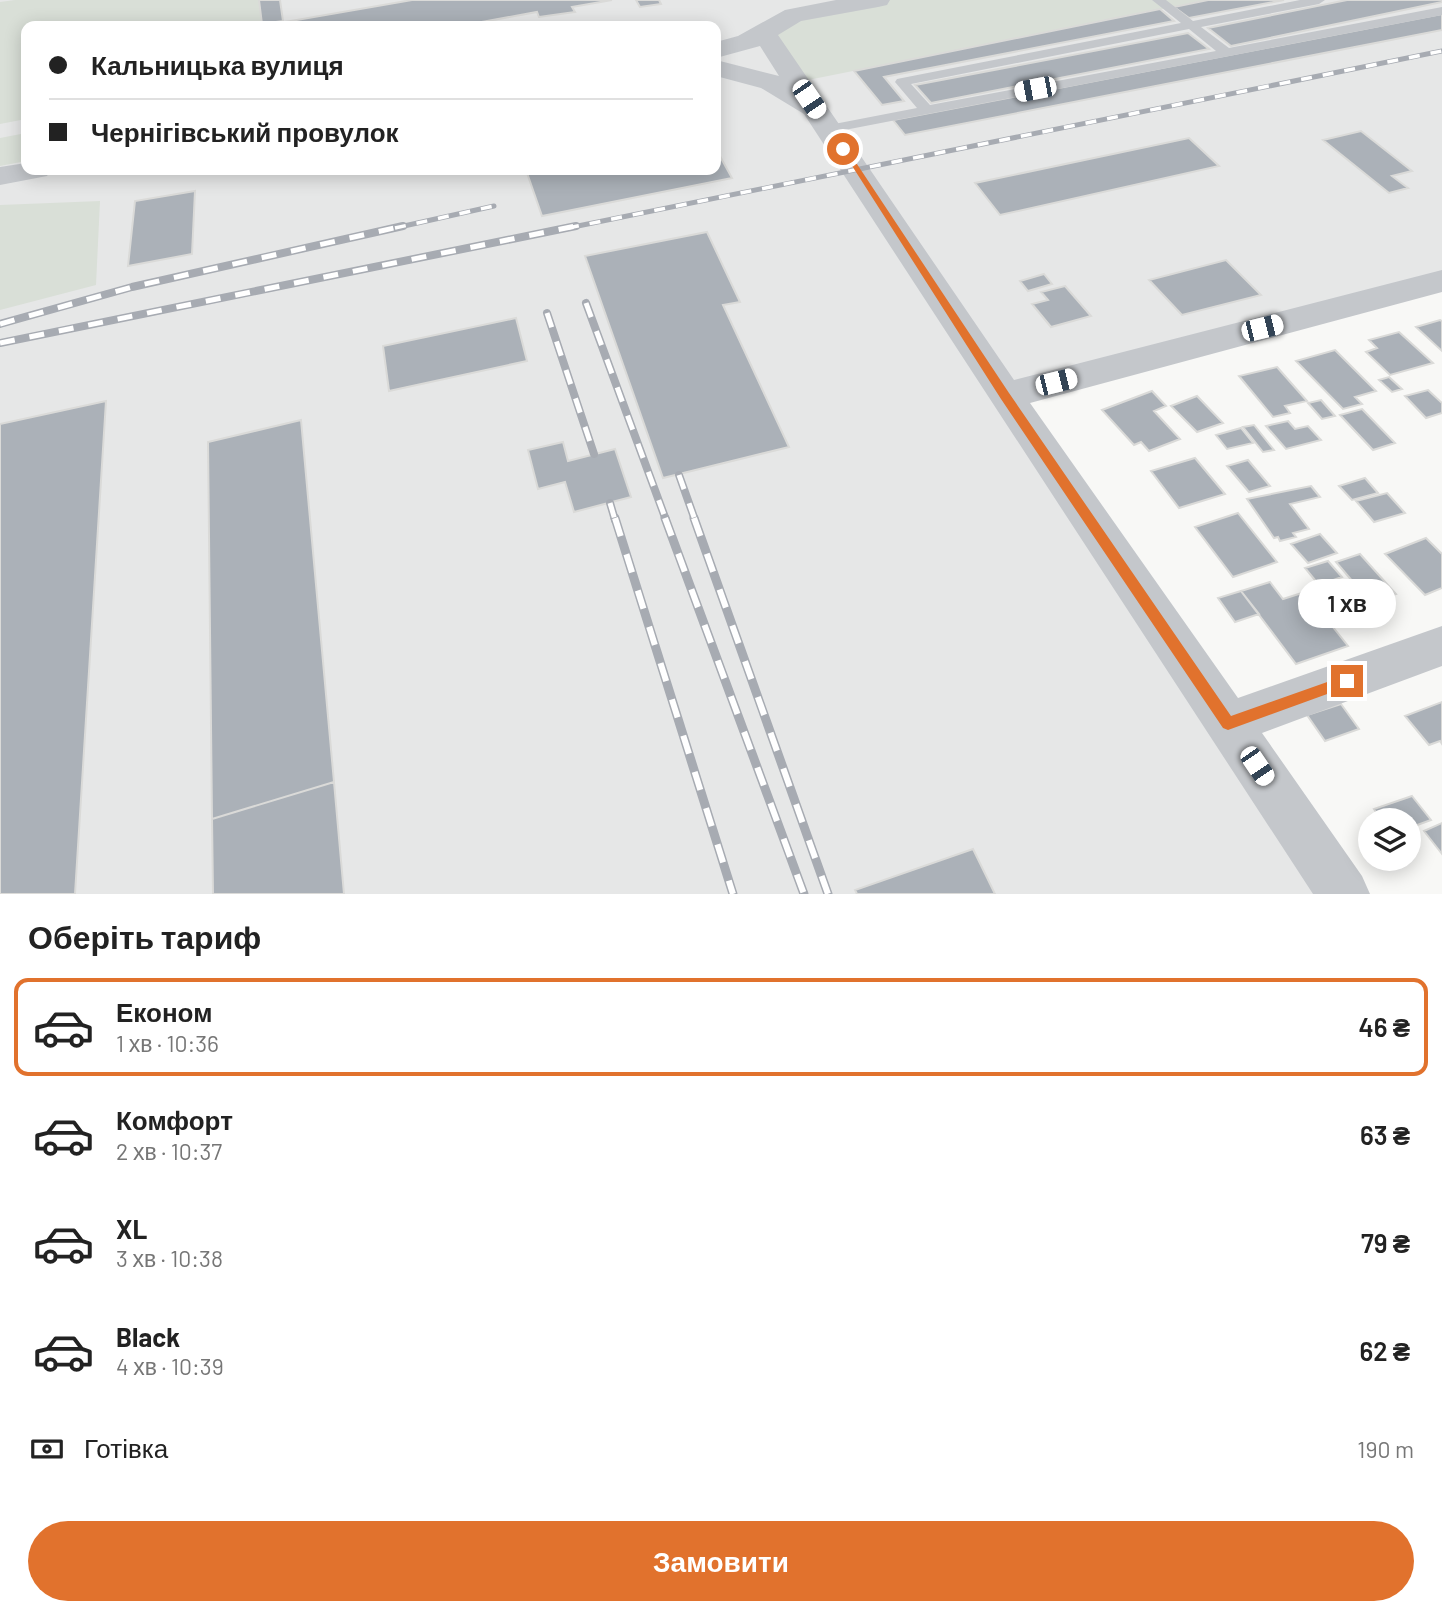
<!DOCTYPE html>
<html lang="uk">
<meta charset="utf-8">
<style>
:root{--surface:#fff;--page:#f2f2f2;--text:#222;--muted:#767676;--line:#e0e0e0;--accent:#e1722d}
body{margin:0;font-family:Barlow,sans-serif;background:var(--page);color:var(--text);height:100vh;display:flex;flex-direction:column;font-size:26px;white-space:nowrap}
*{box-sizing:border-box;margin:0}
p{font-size:23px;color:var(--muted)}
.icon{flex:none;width:38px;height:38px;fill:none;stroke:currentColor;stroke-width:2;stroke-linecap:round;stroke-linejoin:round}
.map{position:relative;height:894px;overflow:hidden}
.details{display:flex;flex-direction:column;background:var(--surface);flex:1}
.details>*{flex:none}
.hud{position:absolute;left:21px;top:21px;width:700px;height:154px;border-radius:14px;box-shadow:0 4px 18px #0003;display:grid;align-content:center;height:154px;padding:0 28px;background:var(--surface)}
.fabs{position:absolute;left:1358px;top:808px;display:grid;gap:14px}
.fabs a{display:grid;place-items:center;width:63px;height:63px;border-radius:50%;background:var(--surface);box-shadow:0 4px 18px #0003;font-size:35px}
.end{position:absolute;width:32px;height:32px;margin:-16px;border:9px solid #e1722d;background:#fff;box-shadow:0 0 0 4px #fff}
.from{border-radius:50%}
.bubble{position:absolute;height:49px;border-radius:24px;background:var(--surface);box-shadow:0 4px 18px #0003;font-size:23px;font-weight:600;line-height:49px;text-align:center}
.car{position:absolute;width:21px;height:42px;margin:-21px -10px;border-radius:9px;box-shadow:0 0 5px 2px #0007;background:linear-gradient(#fff 24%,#345 0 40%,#fff 0 76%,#345 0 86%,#fff 0)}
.hud b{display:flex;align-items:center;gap:24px;height:66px;font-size:26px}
.hud b+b{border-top:2px solid var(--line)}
.hud i{width:18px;height:18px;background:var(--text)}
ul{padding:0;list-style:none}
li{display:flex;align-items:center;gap:21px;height:98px;margin:0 14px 10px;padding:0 14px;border:4px solid transparent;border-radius:14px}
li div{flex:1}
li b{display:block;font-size:26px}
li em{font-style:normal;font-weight:600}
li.active{border-color:var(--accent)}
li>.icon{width:63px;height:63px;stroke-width:1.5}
h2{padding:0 28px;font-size:32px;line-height:84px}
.pay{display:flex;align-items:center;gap:18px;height:77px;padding:0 28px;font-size:26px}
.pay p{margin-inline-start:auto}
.cta{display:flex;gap:14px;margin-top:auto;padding:14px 28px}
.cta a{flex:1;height:80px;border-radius:42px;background:var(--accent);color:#fff;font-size:28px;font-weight:600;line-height:80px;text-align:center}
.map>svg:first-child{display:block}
.built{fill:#e6e7e7;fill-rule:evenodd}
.green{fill:#d9dfd7}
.building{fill:#abb1b8;stroke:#dadad8;stroke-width:2}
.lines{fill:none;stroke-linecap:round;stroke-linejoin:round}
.service{fill:#c4c7cb;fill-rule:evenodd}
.minor{fill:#c4c7cb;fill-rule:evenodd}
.rail-far2-casing{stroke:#a7abb2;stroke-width:5}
.rail-far1-casing{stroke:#a7abb2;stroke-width:8}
.rail-casing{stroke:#a7abb2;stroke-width:9}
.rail-far2{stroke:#fff;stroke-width:3.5;stroke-dasharray:11;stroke-linecap:butt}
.rail-far1{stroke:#fff;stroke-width:5;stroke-dasharray:15;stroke-linecap:butt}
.rail{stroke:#fff;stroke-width:6;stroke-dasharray:19;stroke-linecap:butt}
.route{fill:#e1722d}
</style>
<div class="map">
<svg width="1442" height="894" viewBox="0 0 1442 894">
<rect width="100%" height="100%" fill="#f8f8f6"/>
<path class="built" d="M 0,0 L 1442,0 L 1442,280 L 1004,396 L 1343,894 L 0,894 ZM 26,26 L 716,26 L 716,170 L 26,170 Z"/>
<path class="green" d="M 15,0 L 259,0 L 262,26 L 26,26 L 26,119 L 0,124 L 0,2 Z
M 878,0 L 1208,0 L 798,82 L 765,34 L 780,22 Z
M 26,133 L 26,161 L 0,166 L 0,138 Z
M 100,201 L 96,285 L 0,310 L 0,205 Z"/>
<path class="building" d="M 259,0 L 280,0 L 283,21 L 262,24 Z
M 412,0 L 612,0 L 572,7 L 575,12 L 539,17 L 537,12 L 476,23 L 477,26 L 262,26 Z
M 636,0 L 659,0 L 661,4 L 640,7 Z
M 1208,0 L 1284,0 L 1189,18 L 1174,7 Z
M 1347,0 L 1442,0 L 1442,2 L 1231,46 L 1208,28 Z
M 1160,9 L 1174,21 L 884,77 L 904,101 L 882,105 L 854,71 Z
M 1442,14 L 1442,30 L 905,135 L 893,120 Z
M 1188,33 L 1209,49 L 931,103 L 915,85 Z
M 1361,131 L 1412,171 L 1392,176 L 1408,188 L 1389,193 L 1323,140 Z
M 1189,138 L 1219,166 L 1000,215 L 975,183 Z
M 716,149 L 732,178 L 542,216 L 526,170 L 716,170 Z
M 195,191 L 192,254 L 128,266 L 135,201 Z
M 707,232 L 740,302 L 723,305 L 789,447 L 663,478 L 585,256 Z
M 1226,260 L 1261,295 L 1182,315 L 1149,280 Z
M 1044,274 L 1052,284 L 1028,291 L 1020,281 Z
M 1065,286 L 1091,316 L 1051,327 L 1032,304 L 1048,300 L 1041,292 Z
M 516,318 L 527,361 L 389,391 L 383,346 Z
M 1440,320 L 1442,321 L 1442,351 L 1416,327 Z
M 1399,332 L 1433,363 L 1390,375 L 1366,352 L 1377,348 L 1369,340 Z
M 1335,350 L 1376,391 L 1355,397 L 1362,404 L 1343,409 L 1296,361 Z
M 1277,367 L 1307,401 L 1285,406 L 1290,413 L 1273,417 L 1239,376 Z
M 1389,377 L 1402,389 L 1392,392 L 1379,380 Z
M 1428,390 L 1442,403 L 1442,413 L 1426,418 L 1405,396 Z
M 1152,391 L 1166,406 L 1154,411 L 1180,439 L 1149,451 L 1141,442 L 1134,445 L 1102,410 Z
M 1197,396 L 1223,423 L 1197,432 L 1171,406 Z
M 1321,400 L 1335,416 L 1322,419 L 1308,403 Z
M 106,401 L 75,894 L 0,894 L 0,424 Z
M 1362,409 L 1395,443 L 1373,450 L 1340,415 Z
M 301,420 L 334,782 L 212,819 L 208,442 Z
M 1288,421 L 1295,429 L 1308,426 L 1321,440 L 1286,449 L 1266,426 Z
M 1254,425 L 1274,450 L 1263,452 L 1243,427 Z
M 1241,428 L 1253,443 L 1227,449 L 1216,435 Z
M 563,442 L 568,461 L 615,449 L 631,497 L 574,512 L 565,482 L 538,489 L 528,450 Z
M 1195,458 L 1225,494 L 1179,508 L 1151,471 Z
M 1248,460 L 1270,486 L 1249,492 L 1227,466 Z
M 1365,478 L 1378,493 L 1352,500 L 1339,486 Z
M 1311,486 L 1320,497 L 1290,504 L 1309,529 L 1293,533 L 1296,537 L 1280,541 L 1278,537 L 1274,538 L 1247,499 Z
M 1387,493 L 1405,513 L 1374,522 L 1356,501 Z
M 1238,513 L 1277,562 L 1233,577 L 1195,527 Z
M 1320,534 L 1337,553 L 1308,563 L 1291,544 Z
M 1426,538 L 1442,554 L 1442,588 L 1425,595 L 1385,554 Z
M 1360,554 L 1396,594 L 1371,603 L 1336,562 Z
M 1328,561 L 1342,577 L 1319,585 L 1305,568 Z
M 1270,582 L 1283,599 L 1305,592 L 1348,646 L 1296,664 L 1241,591 Z
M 1241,591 L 1259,614 L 1235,622 L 1218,598 Z
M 1442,702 L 1442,744 L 1440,741 L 1429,745 L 1405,716 Z
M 1341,704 L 1359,729 L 1325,741 L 1307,715 Z
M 334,782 L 344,894 L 213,894 L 212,819 Z
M 1412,796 L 1431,820 L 1409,828 L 1409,821 L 1382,821 L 1374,809 Z
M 1442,823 L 1442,854 L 1424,831 Z
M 973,849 L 995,894 L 857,894 L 855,890 Z"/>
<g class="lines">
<path class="service" d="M 1152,0 L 1166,0 L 1193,21 L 1300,0 L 1325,0 L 1319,4 L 1201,27 L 1229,48 L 1442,7 L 1442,15 L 829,133 L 822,129 L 829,125 L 917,108 L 895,82 L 897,79 L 1181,23 ZM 1189,29 L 1216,51 L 930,105 L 911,84 Z"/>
<path class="minor" d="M 836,0 L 890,0 L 887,5 L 878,7 L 801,21 L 778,35 L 1014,380 L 1442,270 L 1442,292 L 1030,403 L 1238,698 L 1442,626 L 1442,666 L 1262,733 L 1362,876 L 1370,894 L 1313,894 L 804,114 L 761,88 L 716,76 L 716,60 L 779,76 L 760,46 L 716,58 L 716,42 L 738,36 L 785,10 Z
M 26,163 L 26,170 L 51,170 L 47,176 L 0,185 L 0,167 Z"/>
<g class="rail-far2-casing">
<path id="rail-far2" d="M 395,228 L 494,206
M 568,228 L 1442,51"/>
</g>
<g class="rail-far1-casing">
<path id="rail-far1" d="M 586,303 L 666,520
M 547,313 L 594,454
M 0,324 L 132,287 L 403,226
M 0,343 L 576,226
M 679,475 L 695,520
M 610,503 L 615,520"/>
</g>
<g class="rail-casing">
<path id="rail" d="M 615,518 L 733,894
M 665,518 L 804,894
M 694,518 L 828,894"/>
</g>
<use href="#rail-far2" class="rail-far2"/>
<use href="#rail-far1" class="rail-far1"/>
<use href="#rail" class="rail"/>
</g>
<path class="route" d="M 840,147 L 847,149 L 1009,393 L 1231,716 L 1347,675 L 1354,681 L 1352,685 L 1228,730 L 1223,728 L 1001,399 Z"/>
</svg>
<div class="fabs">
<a><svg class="icon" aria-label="layers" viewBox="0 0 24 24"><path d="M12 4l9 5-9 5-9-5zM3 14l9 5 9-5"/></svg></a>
</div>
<i class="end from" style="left:843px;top:149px"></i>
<i class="end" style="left:1347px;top:681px"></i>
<div class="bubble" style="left:1298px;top:579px;width:98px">1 хв</div>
<i class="car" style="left:1035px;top:89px;rotate:259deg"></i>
<i class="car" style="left:809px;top:99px;rotate:146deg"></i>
<i class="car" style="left:1262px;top:328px;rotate:76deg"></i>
<i class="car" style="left:1056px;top:382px;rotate:76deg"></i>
<i class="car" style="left:1257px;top:766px;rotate:146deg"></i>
<div class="hud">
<b><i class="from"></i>Кальницька вулиця</b>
<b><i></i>Чернігівський провулок</b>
</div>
</div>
<section class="details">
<h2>Оберіть тариф</h2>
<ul>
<li class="active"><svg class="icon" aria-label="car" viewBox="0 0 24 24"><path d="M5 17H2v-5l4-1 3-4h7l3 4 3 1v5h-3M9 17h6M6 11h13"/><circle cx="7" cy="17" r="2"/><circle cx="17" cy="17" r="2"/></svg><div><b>Економ</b><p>1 хв · 10:36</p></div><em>46 ₴</em></li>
<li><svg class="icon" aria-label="car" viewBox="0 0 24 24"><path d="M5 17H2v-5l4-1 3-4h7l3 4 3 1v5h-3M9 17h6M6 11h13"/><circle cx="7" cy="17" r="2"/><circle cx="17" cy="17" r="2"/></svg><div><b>Комфорт</b><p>2 хв · 10:37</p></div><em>63 ₴</em></li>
<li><svg class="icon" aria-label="car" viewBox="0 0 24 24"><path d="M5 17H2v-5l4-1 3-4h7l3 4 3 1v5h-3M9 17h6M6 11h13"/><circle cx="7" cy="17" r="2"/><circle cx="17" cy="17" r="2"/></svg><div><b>XL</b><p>3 хв · 10:38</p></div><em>79 ₴</em></li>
<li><svg class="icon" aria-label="car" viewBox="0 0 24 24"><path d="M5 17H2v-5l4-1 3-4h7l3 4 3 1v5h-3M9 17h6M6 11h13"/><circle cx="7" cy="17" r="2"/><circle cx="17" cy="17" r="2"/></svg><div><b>Black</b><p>4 хв · 10:39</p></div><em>62 ₴</em></li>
</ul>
<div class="pay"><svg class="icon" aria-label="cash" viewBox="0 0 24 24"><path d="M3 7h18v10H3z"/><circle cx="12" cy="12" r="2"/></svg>Готівка<p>190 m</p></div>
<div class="cta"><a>Замовити</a></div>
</section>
